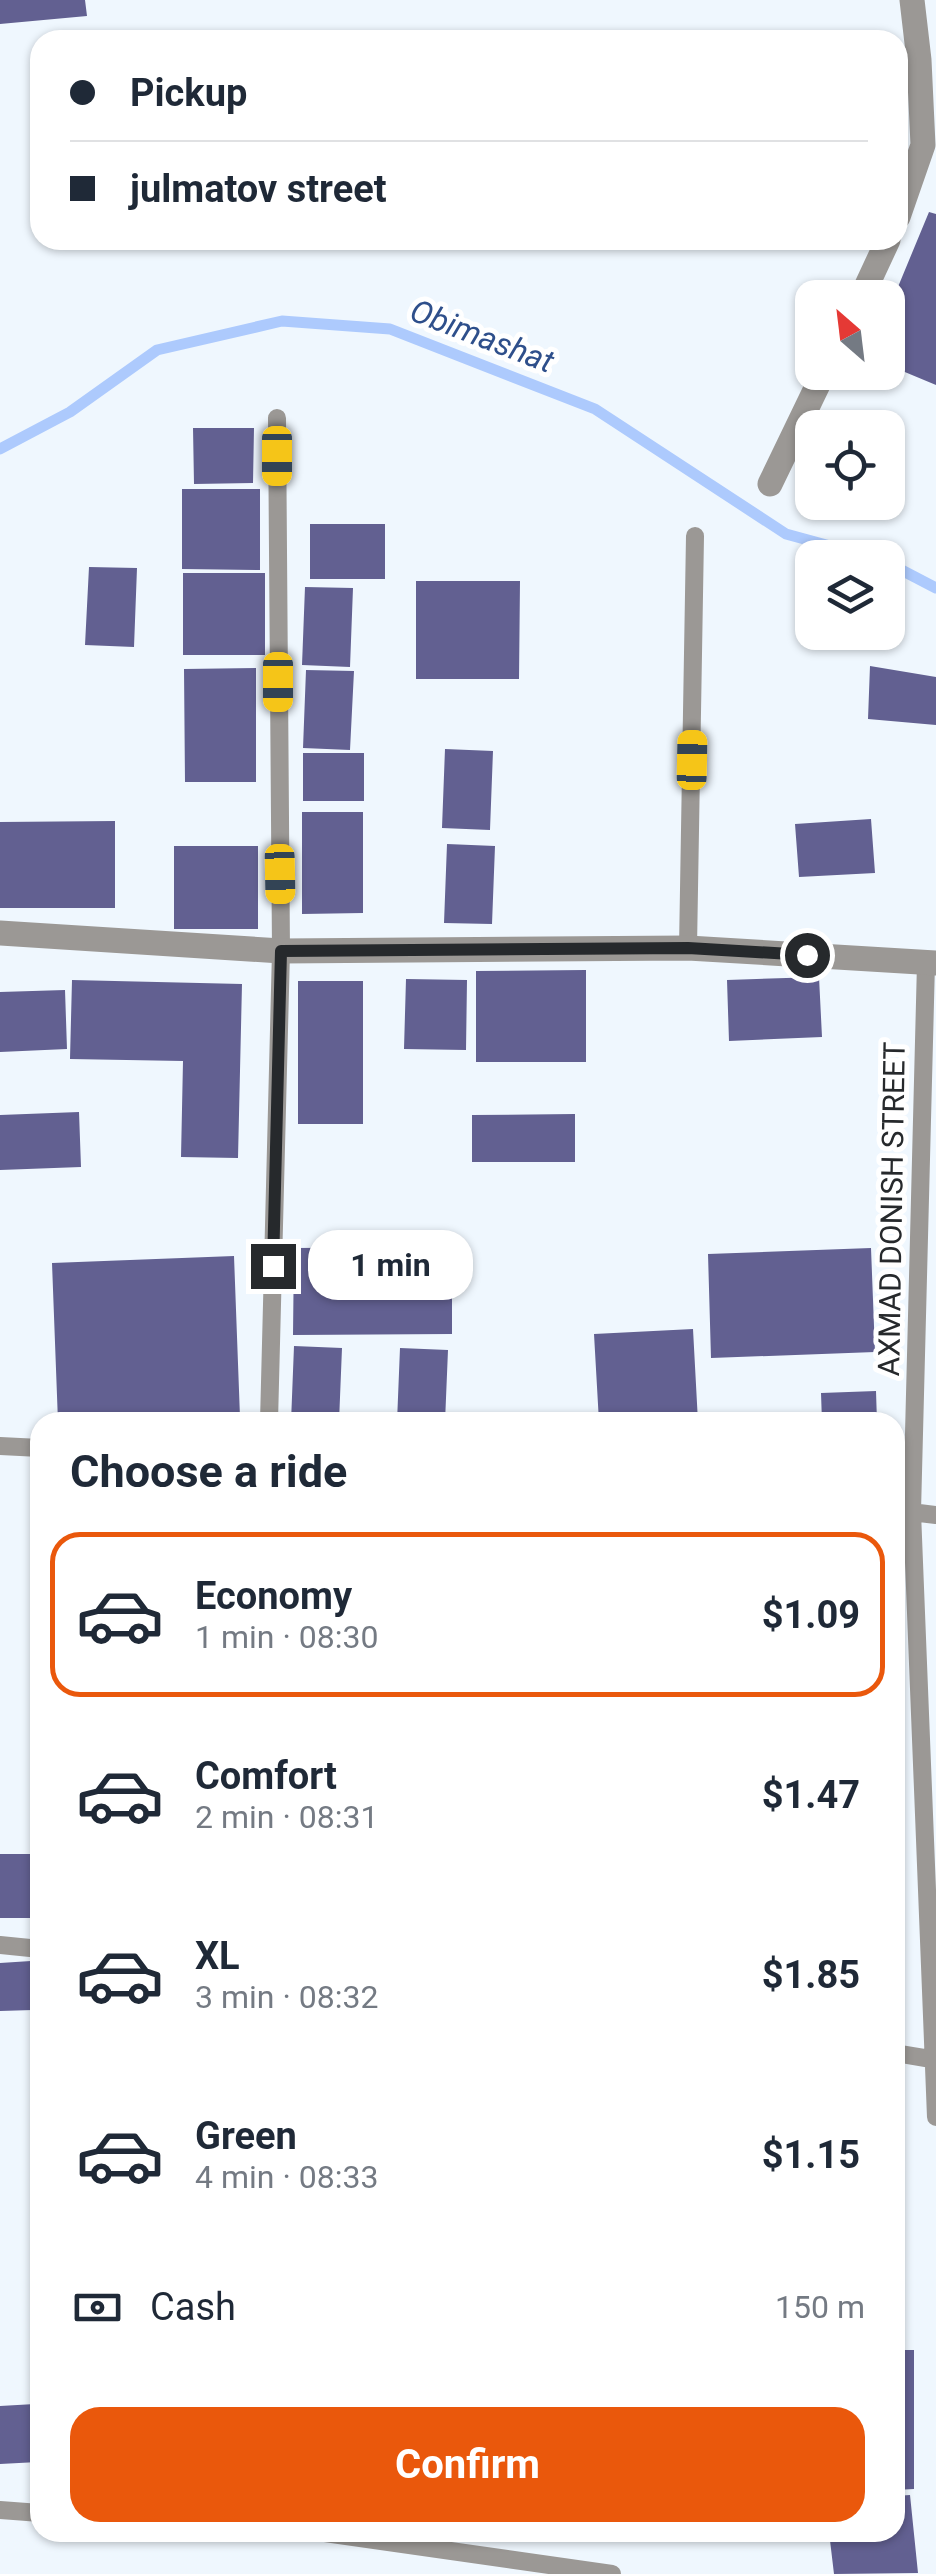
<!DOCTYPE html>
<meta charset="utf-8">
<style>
:root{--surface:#fff;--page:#f6f6f7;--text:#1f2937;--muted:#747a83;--line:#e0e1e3;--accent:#ea580c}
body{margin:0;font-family:Roboto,sans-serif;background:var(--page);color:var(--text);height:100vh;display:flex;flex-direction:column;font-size:38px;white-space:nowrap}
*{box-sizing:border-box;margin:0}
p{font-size:32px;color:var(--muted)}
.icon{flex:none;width:55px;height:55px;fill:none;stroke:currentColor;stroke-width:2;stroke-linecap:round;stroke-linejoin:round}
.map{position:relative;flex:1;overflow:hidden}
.details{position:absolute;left:30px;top:1412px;width:875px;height:1130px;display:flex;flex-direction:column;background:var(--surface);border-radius:30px;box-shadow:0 2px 8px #0004}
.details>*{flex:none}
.top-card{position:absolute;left:30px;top:30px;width:878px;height:220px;border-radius:30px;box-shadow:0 2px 8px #0004;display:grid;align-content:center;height:220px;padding:0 40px;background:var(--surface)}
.needle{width:65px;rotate:332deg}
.controls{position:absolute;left:795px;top:280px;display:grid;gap:20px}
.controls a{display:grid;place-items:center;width:110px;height:110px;border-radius:20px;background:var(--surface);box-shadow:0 2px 8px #0004;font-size:50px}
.end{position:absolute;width:45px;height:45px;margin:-22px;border:12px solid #26292c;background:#fff;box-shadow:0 0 0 5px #fff}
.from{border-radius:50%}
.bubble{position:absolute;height:70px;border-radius:30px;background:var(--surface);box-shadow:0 2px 8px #0004;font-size:32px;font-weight:700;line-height:70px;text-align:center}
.car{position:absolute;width:30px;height:60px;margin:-30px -15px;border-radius:12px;box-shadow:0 0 8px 2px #0007;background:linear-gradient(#f5c518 24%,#345 0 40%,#f5c518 0 76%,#345 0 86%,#f5c518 0)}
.top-card b{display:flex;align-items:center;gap:35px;height:95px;font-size:38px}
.top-card b+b{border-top:2px solid var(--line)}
.top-card i{width:25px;height:25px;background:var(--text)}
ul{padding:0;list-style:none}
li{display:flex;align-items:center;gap:30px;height:165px;margin:0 20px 15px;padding:0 20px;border:5px solid transparent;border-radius:30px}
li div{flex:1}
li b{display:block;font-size:38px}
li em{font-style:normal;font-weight:700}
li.current{border-color:var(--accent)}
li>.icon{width:90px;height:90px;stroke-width:1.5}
h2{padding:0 40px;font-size:45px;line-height:120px}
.pay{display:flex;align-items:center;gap:25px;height:110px;padding:0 40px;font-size:38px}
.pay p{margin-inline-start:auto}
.action{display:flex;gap:20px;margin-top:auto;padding:20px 40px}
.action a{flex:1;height:115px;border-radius:30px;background:var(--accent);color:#fff;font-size:40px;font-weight:700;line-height:115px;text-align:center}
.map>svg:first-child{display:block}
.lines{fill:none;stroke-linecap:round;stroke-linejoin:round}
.stream{stroke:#adcafd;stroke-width:11}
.building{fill:#626091}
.lane{stroke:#9b9895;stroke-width:18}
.street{stroke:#9b9895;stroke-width:25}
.route{stroke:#26292c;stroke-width:12}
.labels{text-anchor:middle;stroke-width:10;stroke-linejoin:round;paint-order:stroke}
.street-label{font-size:30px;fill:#26292c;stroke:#fff}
.water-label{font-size:32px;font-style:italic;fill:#2e4f8b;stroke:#fff}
</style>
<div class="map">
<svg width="936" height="2574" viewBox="0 0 936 2574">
<rect width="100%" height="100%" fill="#eff7fe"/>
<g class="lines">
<path class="stream" d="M 0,449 L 70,412 L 157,350 L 282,321 L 390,329 L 595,409 L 786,534 L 874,558
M 888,563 L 936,588"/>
</g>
<path class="building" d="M 0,0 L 85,0 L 87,16 L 0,24 Z
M 929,212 L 936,214 L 936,385 L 888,365 L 888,311 Z
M 193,428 L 254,428 L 253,483 L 194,484 Z
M 182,489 L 260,489 L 260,570 L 182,569 Z
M 310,524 L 385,524 L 385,579 L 310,579 Z
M 89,567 L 137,568 L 134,647 L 85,645 Z
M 183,573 L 265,573 L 265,655 L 183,655 Z
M 416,581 L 520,581 L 519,679 L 416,679 Z
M 305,587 L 353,588 L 350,667 L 302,665 Z
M 870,666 L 936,677 L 936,725 L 868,719 Z
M 256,668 L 256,782 L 185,782 L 184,669 Z
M 306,670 L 354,671 L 350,750 L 303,748 Z
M 445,749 L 493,751 L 490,830 L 442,828 Z
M 303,753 L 364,753 L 364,801 L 303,801 Z
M 302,812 L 363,812 L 363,913 L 302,914 Z
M 871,819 L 875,873 L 799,877 L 795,824 Z
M 115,821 L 115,908 L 0,908 L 0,822 Z
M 447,844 L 495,846 L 492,924 L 444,923 Z
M 174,846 L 258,846 L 258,929 L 174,929 Z
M 586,970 L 586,1062 L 476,1062 L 476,971 Z
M 819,977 L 822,1037 L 729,1041 L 727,980 Z
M 406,979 L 467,980 L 466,1050 L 404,1049 Z
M 72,980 L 242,984 L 238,1158 L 181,1157 L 183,1061 L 70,1059 Z
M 298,981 L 363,981 L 363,1124 L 298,1124 Z
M 65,990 L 67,1049 L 0,1052 L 0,992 Z
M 79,1112 L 81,1167 L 0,1170 L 0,1115 Z
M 575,1114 L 575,1162 L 472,1162 L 472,1115 Z
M 452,1247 L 452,1334 L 293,1335 L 294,1248 Z
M 871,1248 L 875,1352 L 711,1358 L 708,1254 Z
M 234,1256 L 240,1417 L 58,1422 L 52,1263 Z
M 693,1329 L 698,1422 L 599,1422 L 594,1334 Z
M 294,1346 L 342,1348 L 339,1422 L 291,1422 Z
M 400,1348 L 448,1350 L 445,1422 L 397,1422 Z
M 876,1391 L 877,1422 L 822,1422 L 821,1393 Z
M 0,1854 L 40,1854 L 40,1918 L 0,1918 Z
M 31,1961 L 33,2010 L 0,2011 L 0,1963 Z
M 895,2350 L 914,2350 L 914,2489 L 895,2490 Z
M 35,2404 L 38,2462 L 0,2464 L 0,2406 Z
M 910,2495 L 918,2573 L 834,2574 L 829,2532 L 895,2532 L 895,2496 Z"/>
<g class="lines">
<path class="lane" d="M 688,948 L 695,536
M 926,963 L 912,1512 L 936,2117
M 269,1422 L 281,951 L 277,418
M 0,1446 L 40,1448
M 895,1510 L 936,1515
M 0,1945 L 40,1949
M 895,2053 L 936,2060
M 0,2510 L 40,2513
M 318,2532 L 612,2574"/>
<path class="street" d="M 898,217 L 923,145 L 919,60 L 912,0
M 861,298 L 888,240
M 770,484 L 824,372
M 0,933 L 281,951 L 688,948 L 936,963"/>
</g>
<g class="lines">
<path class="route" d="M 273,1266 L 281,951 L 688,948 L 807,955"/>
</g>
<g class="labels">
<g class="street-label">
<text transform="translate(892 1209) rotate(-89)" y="10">AXMAD DONISH STREET</text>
</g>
<g class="water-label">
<text transform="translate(482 336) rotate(21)" y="11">Obimashat</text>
</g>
</g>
</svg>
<div class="controls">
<a><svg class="needle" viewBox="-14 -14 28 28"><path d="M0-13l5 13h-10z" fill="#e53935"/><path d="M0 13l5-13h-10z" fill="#747a83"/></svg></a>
<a><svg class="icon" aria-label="locate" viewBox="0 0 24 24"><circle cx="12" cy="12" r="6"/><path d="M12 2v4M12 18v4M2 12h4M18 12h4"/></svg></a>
<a><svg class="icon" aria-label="layers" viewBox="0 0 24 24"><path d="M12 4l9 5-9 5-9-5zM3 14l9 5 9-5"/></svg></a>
</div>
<i class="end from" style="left:807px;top:955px"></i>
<i class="end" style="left:273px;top:1266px"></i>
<div class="bubble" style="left:308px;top:1230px;width:165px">1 min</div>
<i class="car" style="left:277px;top:456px;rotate:180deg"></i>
<i class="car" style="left:278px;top:682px;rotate:180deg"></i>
<i class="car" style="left:692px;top:760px;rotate:1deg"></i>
<i class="car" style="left:280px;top:874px;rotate:179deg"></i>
<div class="top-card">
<b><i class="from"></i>Pickup</b>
<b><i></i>julmatov street</b>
</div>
<section class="details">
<h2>Choose a ride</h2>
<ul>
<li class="current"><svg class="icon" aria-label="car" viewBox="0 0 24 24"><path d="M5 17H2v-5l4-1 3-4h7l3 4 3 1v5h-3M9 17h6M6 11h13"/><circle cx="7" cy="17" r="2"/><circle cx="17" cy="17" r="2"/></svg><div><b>Economy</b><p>1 min · 08:30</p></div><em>$1.09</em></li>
<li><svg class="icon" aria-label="car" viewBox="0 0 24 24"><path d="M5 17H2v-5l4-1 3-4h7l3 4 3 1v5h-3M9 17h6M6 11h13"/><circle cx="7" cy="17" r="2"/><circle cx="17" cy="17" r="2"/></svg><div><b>Comfort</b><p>2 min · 08:31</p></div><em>$1.47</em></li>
<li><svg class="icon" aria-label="car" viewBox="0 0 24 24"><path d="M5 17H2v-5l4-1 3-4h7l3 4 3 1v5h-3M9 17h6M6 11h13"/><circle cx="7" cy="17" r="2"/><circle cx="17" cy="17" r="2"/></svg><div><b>XL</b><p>3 min · 08:32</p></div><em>$1.85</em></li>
<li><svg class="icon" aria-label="car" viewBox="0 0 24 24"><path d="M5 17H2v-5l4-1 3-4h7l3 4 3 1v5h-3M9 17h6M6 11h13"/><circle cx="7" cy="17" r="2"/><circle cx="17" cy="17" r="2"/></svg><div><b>Green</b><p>4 min · 08:33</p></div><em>$1.15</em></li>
</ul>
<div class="pay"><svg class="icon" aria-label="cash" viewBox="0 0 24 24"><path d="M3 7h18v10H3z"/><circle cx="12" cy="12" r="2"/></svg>Cash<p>150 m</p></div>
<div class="action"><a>Confirm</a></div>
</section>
</div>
